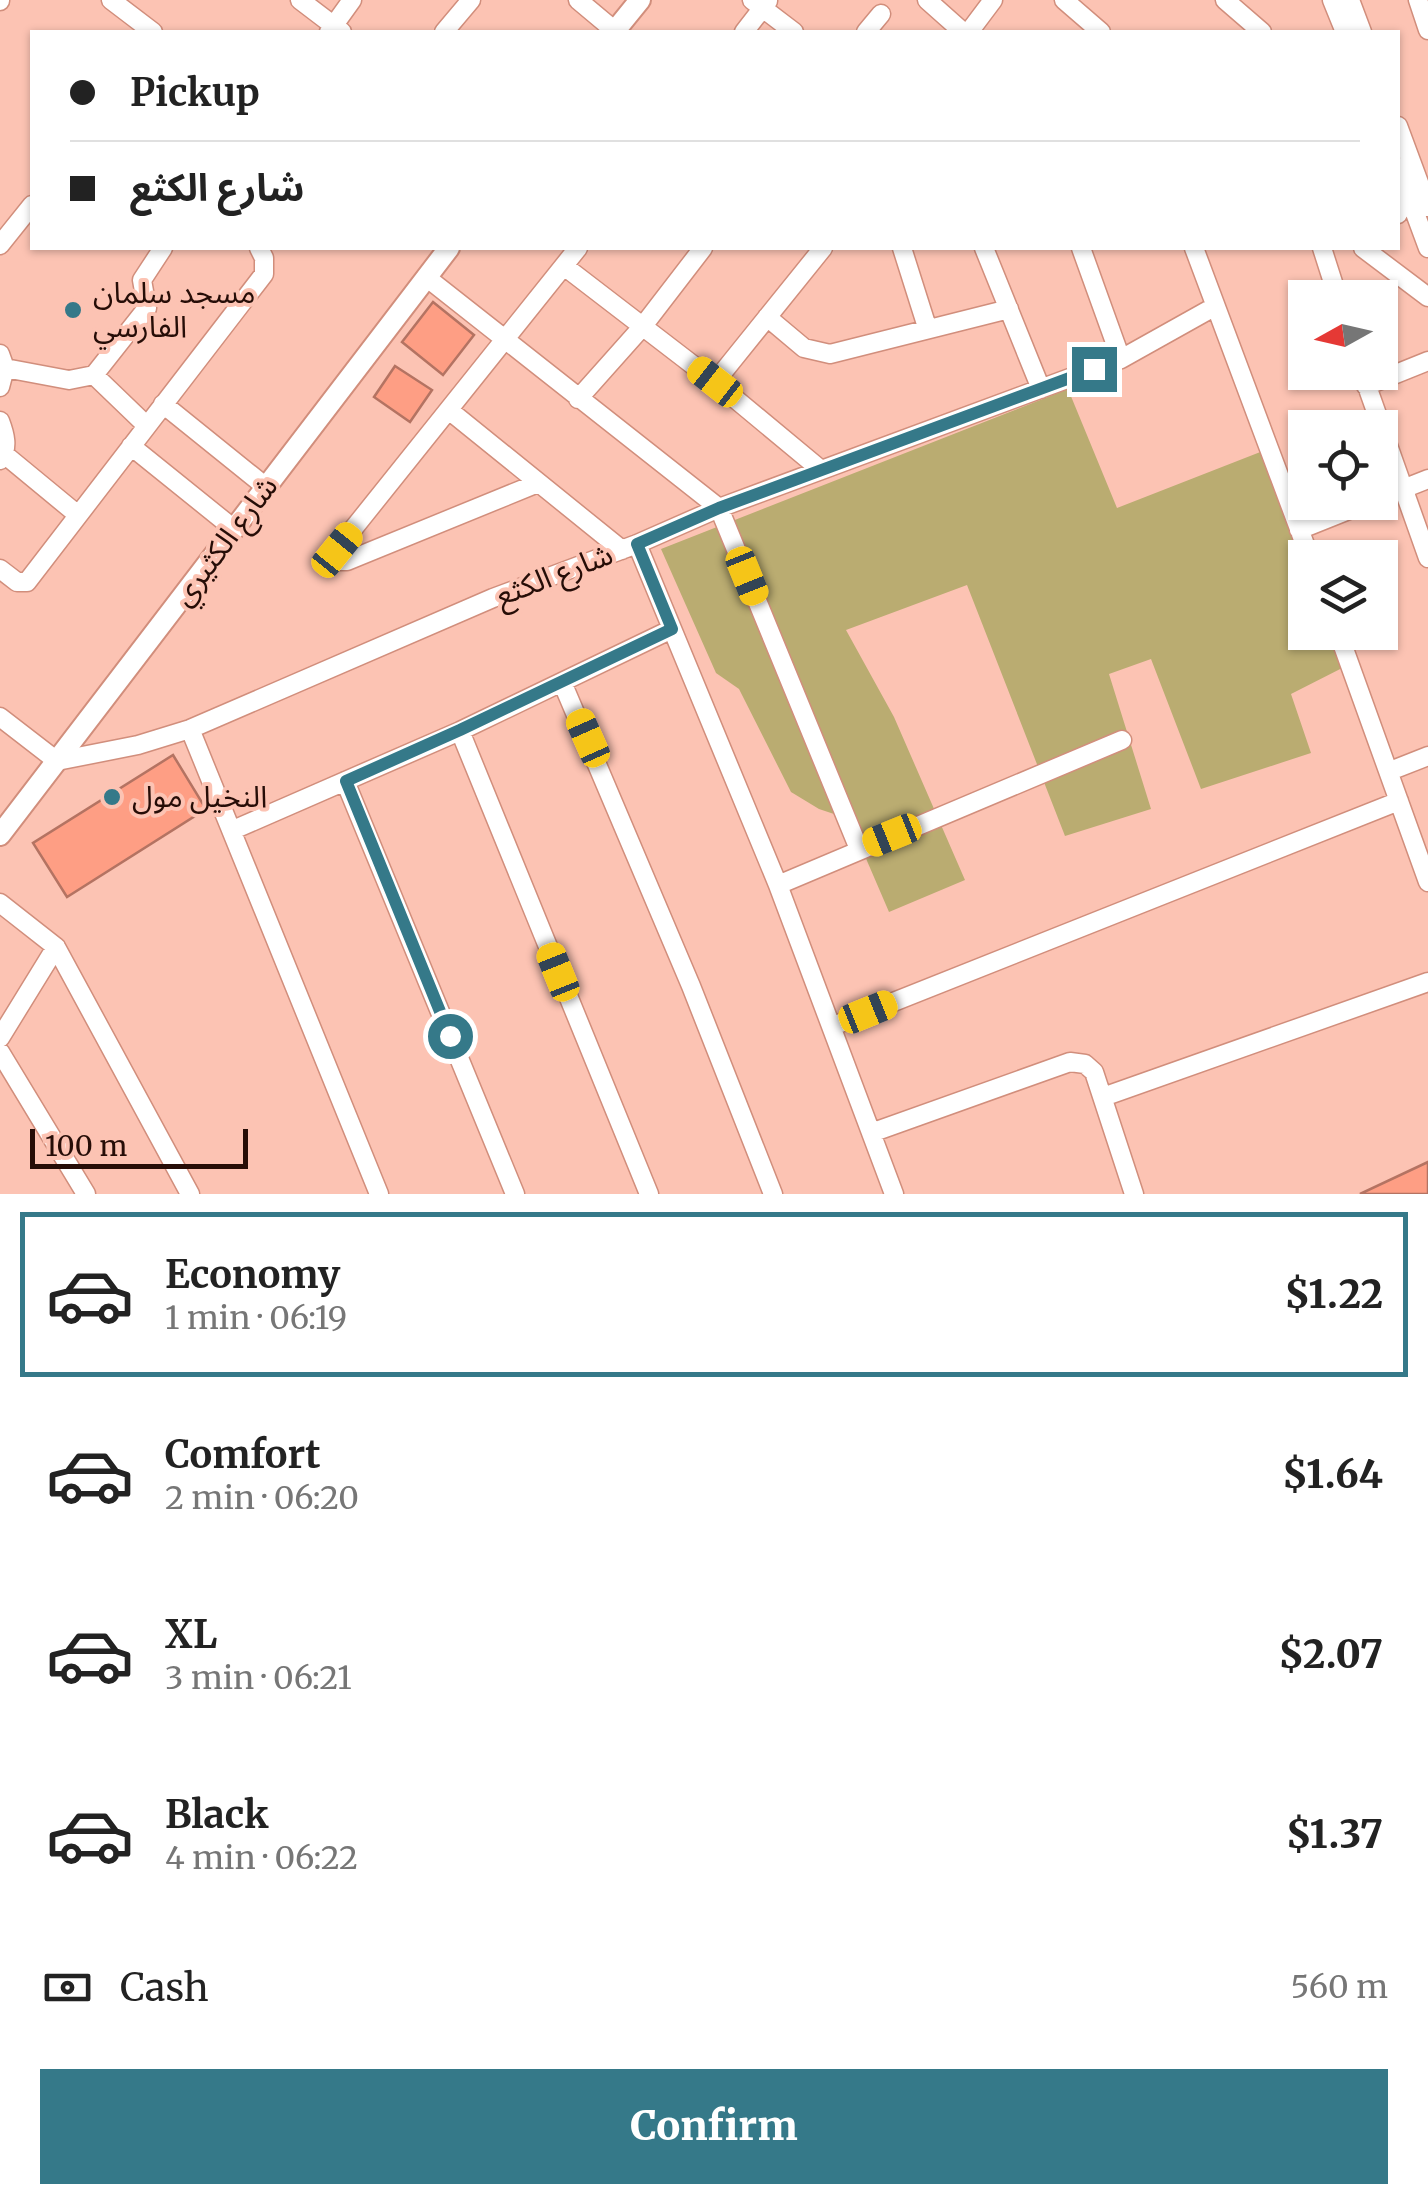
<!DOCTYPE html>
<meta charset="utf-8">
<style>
:root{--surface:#fff;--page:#f6f6f6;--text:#222;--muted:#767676;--line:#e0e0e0;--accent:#357989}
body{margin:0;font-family:Merriweather,"Noto Sans Arabic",serif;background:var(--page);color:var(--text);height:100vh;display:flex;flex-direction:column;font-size:38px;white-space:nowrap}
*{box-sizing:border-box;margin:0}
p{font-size:32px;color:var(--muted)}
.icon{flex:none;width:55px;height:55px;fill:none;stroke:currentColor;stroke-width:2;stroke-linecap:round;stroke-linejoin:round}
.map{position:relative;height:1194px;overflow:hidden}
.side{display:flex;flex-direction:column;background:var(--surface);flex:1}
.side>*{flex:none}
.hud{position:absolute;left:30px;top:30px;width:1370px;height:220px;border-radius:0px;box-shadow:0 2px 8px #0004;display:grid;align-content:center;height:220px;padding:0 40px;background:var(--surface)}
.needle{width:65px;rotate:262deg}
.fabs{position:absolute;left:1288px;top:280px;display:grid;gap:20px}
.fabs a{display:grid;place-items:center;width:110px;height:110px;border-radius:0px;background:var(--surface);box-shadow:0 2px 8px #0004;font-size:50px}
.scale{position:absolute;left:30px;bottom:25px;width:218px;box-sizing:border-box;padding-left:10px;border:5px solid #260d07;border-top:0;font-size:28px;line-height:35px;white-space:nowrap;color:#260d07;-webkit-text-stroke:8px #fcc3b3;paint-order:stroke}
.end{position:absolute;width:45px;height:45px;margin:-22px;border:12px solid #357989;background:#fff;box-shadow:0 0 0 5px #fff}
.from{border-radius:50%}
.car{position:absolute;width:30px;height:60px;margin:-30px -15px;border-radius:12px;box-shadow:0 0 8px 2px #0007;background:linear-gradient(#f5c518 24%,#345 0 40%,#f5c518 0 76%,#345 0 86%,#f5c518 0)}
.hud b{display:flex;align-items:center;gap:35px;height:95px;font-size:38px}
.hud b+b{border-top:2px solid var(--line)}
.hud i{width:25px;height:25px;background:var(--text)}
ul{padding:18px 0 0;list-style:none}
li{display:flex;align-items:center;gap:30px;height:165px;margin:0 20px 15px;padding:0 20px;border:5px solid transparent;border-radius:0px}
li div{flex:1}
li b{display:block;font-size:38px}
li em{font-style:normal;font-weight:800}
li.on{border-color:var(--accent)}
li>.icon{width:90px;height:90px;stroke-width:1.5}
.pay{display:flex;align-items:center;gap:25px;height:110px;padding:0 40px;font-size:38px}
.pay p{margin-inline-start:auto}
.primary-button{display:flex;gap:20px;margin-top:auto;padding:20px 40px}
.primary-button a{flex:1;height:115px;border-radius:0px;background:var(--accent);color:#fff;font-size:40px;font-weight:800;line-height:115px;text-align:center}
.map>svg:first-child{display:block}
.green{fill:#baac71}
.building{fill:#fe9e84;stroke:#b47362;stroke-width:2.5}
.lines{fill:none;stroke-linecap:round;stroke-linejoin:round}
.minor-casing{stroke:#d18e7c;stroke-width:21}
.major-casing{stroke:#d18e7c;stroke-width:24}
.minor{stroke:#fff;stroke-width:18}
.major{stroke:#fff;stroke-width:20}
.route{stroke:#357989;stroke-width:12}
.poi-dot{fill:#357989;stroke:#fcc3b3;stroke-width:4}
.labels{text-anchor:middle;stroke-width:8;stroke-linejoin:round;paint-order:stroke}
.poi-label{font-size:30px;fill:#260d07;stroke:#fcc3b3;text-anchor:start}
.street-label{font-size:30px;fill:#260d07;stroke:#fcc3b3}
</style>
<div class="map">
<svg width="1428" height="1194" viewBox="0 0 1428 1194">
<rect width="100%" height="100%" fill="#fcc3b3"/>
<path class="green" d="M 1068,389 L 1117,508 L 1268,449 L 1305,558 L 1305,632 L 1340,633 L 1352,663 L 1291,694 L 1311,753 L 1201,789 L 1151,659 L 1109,674 L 1151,809 L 1065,836 L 967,585 L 846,630 L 894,717 L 965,880 L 889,912 L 849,819 L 819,809 L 791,792 L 739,689 L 716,673 L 661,549 Z"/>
<path class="building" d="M 433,302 L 474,335 L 443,375 L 402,342 Z
M 395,366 L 432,390 L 410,422 L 374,397 Z
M 173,755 L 206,809 L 67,897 L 33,843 Z
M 1428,1162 L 1428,1194 L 1360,1194 Z"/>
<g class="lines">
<g class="minor-casing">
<path id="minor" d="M 111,0 L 153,32
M 300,0 L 342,32
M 578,0 L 615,31
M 752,0 L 794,32
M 927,0 L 963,32
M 1064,0 L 1101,32
M 1225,0 L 1262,32
M 1332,0 L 1345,32
M 1350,0 L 1362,32
M 1418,0 L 1428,30
M 0,1 L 0,0
M 329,32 L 352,0
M 444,32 L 471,0
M 744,32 L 768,1
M 866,32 L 881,14
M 969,32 L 993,0
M 1398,126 L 1428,207
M 1398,167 L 1428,248
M 1398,214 L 1406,190
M 0,245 L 32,205
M 902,248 L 927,327
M 984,248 L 1041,389
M 1081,248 L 1121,359
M 1194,248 L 1310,558
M 1322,248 L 1338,298
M 1363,248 L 1428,297
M 564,266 L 715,382 L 821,470
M 426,277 L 719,508 L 859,849
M 767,317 L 804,348 L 830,354 L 1009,309
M 0,354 L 5,368 L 0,387
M 5,368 L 69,380 L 94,375 L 147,308 L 142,280 L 163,248
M 1362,372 L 1428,558
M 94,375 L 147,426
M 715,382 L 823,248
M 1366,386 L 1428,361
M 578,399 L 643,326 L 703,248
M 163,404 L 266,487
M 450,411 L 622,550
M 0,421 C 5,434 9,448 0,460
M 131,446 L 234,529
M 4,454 L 78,515
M 538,483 L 347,561 L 338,561 L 335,556 L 337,549 L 578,248
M 1380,498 L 1428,479
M 1299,530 L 1369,502
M 637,544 L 778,885 L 894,1194
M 0,569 L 17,582 L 27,582 L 264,274 L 264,258 L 259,248
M 1338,632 L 1428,882
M 562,682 L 691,986 L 773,1194
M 0,717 L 57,761 L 138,745 L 190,729 L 493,598 L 637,544 L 719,508 L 1121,359 L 1214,307
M 190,729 L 379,1194
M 460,731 L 649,1194
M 1390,771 L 1428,756
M 345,781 L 515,1194
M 233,830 L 460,731 L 672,629
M 778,885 L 1122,740
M 0,903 L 56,947 L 190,1194
M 833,1026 L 1399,801
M 0,1038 L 56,947
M 0,1052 L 86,1194
M 1103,1097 L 1428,982
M 871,1133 L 1070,1062 L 1085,1064 L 1094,1072 L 1134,1194"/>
</g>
<g class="major-casing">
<path id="major" d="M 614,32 L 640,0
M 0,835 L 449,248"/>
</g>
<use href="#minor" class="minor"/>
<use href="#major" class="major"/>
</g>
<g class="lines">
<path class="route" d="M 450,1036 L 346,781 L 460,730 L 672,629 L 637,544 L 719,508 L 1094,369"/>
</g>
<g class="poi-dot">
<circle cx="73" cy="310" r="10"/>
<circle cx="112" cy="797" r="10"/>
</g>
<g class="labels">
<g class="poi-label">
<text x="93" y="303">مسجد سلمان<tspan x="93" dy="34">الفارسي</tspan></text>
<text x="132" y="807">النخيل مول</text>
</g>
<g class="street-label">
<text transform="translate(225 541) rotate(-53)" y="10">شارع الكثيري</text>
<text transform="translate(554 575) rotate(-21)" y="10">شارع الكثع</text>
</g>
</g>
</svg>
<div class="fabs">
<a><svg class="needle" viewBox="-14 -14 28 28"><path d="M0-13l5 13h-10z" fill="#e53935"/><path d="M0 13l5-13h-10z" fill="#767676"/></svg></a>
<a><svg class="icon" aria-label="locate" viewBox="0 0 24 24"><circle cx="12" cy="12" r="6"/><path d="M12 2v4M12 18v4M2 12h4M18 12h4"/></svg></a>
<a><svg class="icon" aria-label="layers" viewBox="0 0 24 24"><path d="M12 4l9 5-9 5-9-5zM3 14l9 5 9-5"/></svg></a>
</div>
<div class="scale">100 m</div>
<i class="end from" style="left:450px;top:1036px"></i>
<i class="end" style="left:1094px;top:369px"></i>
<i class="car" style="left:715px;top:382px;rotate:308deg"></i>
<i class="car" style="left:337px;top:550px;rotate:39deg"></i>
<i class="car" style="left:747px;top:576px;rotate:158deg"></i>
<i class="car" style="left:588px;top:738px;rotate:336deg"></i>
<i class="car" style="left:892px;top:835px;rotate:248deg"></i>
<i class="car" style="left:558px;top:972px;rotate:338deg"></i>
<i class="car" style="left:868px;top:1012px;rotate:68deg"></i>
<div class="hud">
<b><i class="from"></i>Pickup</b>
<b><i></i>شارع الكثع</b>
</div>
</div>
<section class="side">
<ul>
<li class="on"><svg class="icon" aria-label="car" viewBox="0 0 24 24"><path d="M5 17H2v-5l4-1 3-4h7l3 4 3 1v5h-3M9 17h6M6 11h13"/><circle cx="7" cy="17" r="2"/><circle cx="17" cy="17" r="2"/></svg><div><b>Economy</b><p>1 min · 06:19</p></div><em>$1.22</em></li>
<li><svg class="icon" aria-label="car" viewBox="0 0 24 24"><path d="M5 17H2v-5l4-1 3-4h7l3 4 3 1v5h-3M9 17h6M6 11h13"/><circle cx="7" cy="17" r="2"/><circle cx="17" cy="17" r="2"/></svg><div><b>Comfort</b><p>2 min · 06:20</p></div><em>$1.64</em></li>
<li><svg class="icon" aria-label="car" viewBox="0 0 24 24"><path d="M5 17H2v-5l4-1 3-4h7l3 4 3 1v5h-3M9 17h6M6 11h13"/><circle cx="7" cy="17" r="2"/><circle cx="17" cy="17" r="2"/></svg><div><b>XL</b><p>3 min · 06:21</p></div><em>$2.07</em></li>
<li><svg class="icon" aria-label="car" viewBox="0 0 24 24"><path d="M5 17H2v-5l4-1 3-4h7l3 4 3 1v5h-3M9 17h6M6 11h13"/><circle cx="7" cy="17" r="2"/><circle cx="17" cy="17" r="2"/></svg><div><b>Black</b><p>4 min · 06:22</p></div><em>$1.37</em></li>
</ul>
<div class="pay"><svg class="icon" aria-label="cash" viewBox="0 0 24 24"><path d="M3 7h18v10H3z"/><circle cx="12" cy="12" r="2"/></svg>Cash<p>560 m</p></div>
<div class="primary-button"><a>Confirm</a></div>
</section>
